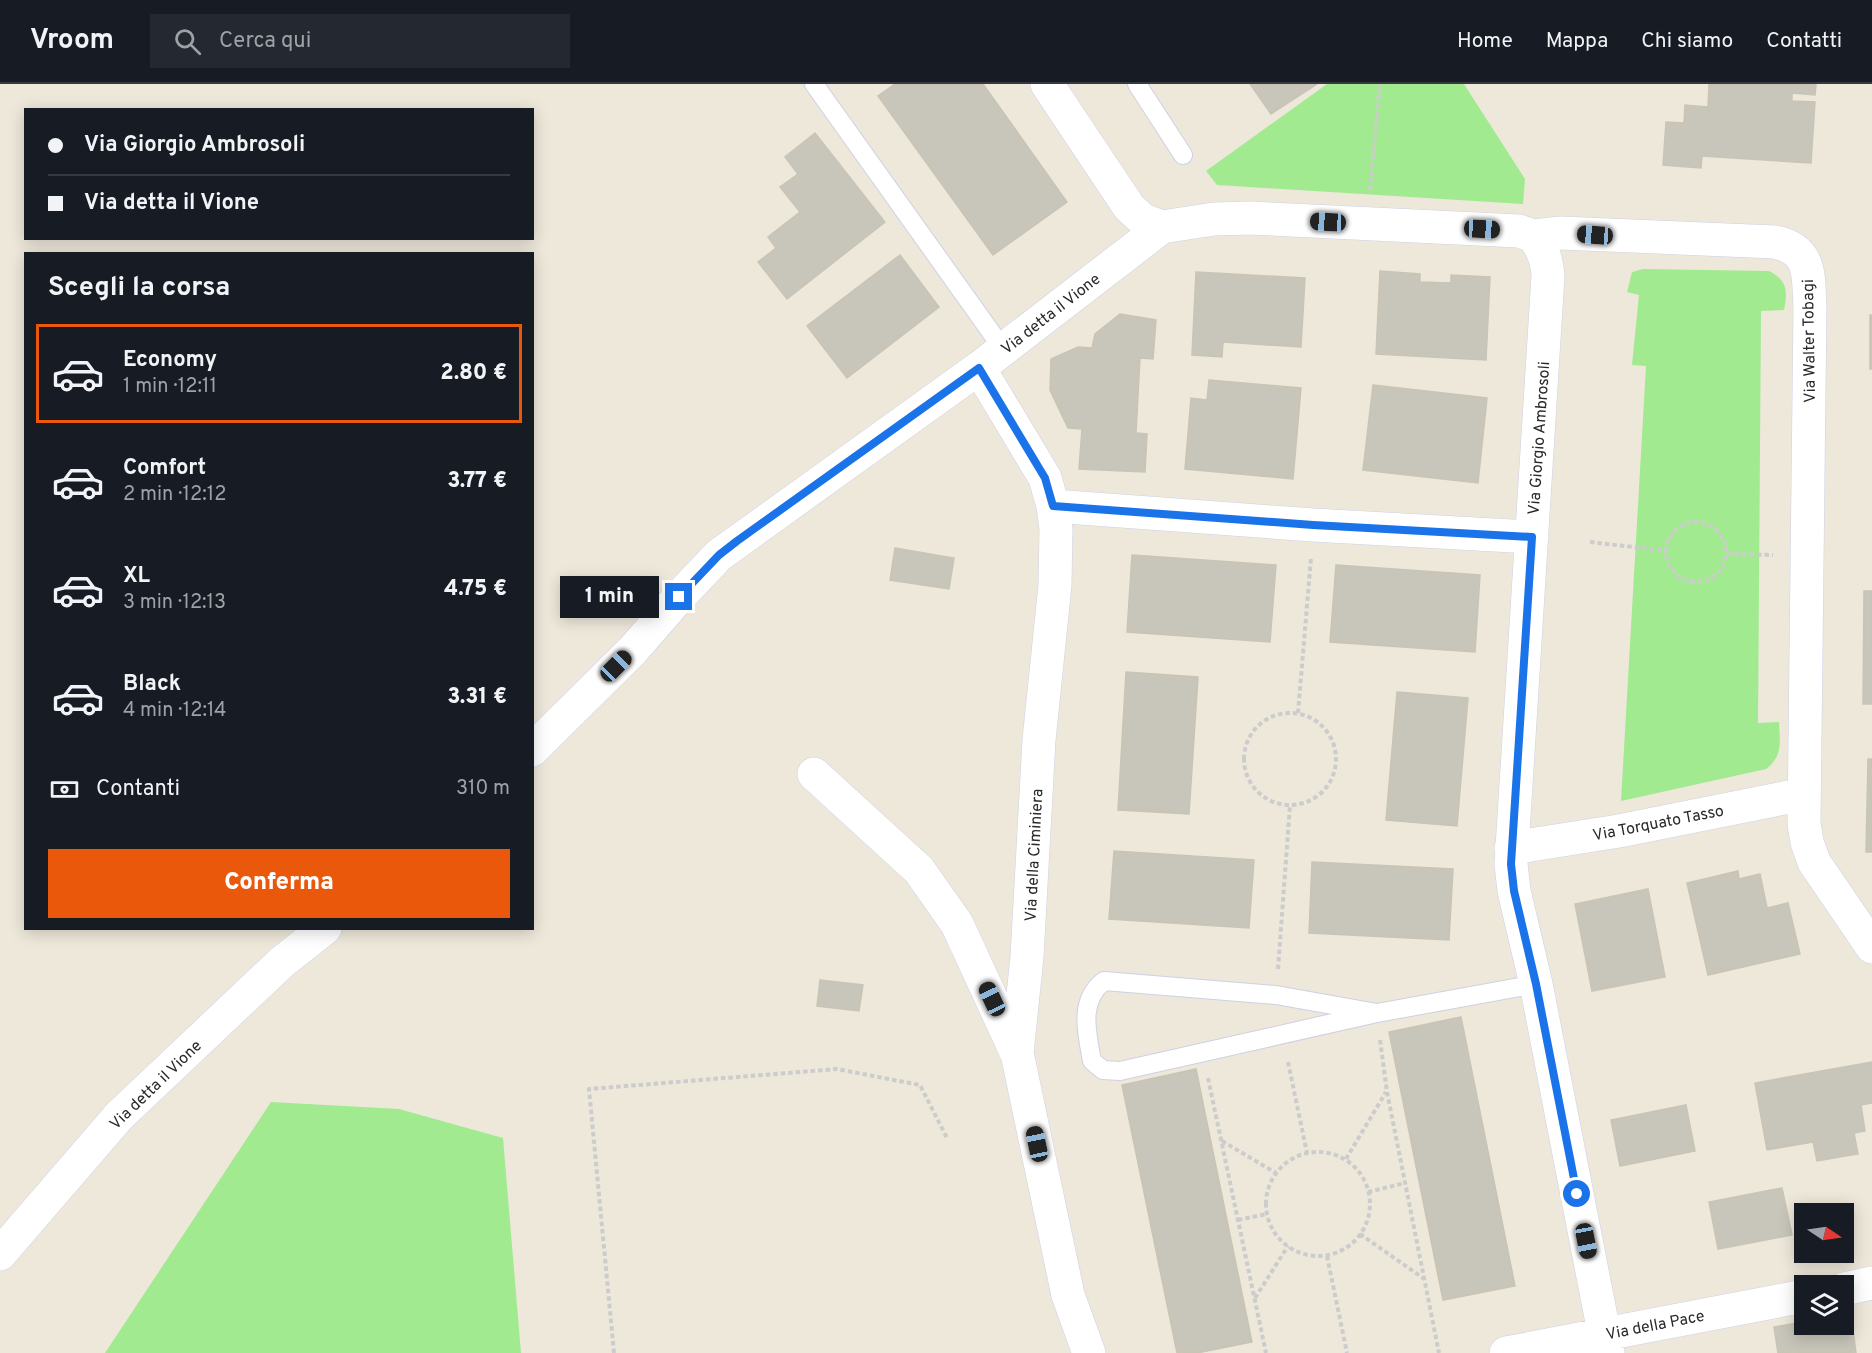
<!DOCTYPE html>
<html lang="it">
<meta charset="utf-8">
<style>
:root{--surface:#171b24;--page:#242831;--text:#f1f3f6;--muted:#9ea1a6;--line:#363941;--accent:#ea580c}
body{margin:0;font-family:Overpass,sans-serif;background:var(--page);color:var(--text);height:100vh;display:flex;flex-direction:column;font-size:22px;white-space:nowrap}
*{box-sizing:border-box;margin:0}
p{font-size:20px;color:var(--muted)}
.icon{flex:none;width:33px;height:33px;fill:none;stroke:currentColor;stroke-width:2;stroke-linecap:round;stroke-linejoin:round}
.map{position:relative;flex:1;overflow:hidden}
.panel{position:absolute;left:24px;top:168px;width:510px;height:678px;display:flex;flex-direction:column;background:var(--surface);border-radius:0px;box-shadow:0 3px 15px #0003}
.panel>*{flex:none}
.guide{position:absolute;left:24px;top:24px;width:510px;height:132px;border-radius:0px;box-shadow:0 3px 15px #0003;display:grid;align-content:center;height:132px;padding:0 24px;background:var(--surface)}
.needle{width:39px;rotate:103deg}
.buttons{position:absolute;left:1794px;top:1119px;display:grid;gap:12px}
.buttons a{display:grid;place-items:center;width:60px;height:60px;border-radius:0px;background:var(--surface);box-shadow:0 3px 15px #0003;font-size:30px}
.end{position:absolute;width:27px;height:27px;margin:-14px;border:8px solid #1a73e8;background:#fff;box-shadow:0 0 0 3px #fff}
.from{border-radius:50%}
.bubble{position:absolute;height:42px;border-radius:0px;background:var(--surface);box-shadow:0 3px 15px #0003;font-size:20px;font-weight:800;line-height:42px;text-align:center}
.car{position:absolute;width:18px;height:36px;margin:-18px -9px;border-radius:8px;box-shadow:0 0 4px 2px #0007;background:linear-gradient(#222 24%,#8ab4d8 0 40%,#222 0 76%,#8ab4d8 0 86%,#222 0)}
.guide b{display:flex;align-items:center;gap:21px;height:57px;font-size:22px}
.guide b+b{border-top:2px solid var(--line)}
.guide i{width:15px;height:15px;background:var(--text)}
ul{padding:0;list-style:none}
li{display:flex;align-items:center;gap:18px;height:99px;margin:0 12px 9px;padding:0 12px;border:3px solid transparent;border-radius:0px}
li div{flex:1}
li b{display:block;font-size:22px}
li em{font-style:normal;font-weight:800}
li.on{border-color:var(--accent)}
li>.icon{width:54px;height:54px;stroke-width:1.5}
h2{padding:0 24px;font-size:27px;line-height:72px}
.pay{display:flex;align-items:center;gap:15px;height:66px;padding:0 24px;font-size:22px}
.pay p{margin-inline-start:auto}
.primary-button{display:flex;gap:12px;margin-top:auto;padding:12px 24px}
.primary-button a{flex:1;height:69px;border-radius:0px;background:var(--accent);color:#fff;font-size:24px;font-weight:800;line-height:69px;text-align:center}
header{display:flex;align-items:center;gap:36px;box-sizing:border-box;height:84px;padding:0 30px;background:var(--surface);border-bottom:2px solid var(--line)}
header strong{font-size:28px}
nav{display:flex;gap:33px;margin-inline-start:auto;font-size:21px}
.search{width:420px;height:54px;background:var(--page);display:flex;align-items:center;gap:15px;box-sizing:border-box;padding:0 21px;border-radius:0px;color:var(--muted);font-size:22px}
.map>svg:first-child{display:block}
.green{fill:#a1ea90}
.building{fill:#c8c5ba;stroke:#c9c4b3;stroke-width:1.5}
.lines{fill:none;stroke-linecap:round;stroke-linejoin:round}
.service-casing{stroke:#cfd0e4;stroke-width:20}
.minor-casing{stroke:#cfd0e4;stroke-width:34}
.path{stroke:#ccc;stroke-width:4;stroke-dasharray:4.5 3;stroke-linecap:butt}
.service{stroke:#fff;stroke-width:18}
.minor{stroke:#fff;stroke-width:33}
.route{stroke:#1a73e8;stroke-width:8}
.labels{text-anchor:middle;stroke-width:4.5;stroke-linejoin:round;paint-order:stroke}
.street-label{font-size:16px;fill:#292929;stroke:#fff}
</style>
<header>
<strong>Vroom</strong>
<div class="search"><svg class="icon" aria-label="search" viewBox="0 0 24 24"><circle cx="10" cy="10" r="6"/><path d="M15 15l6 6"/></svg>Cerca qui</div>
<nav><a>Home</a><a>Mappa</a><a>Chi siamo</a><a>Contatti</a></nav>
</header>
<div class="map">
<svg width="1872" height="1269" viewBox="0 0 1872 1269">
<rect width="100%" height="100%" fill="#ede8da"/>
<path class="green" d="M 1327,0 L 1464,0 L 1525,95 L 1523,120 L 1217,101 L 1206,87 Z
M 1643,185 L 1769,187 C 1787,196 1788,207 1784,226 L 1761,227 L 1758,639 L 1779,638 C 1780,659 1783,672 1766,685 L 1621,717 L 1646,282 L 1632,281 L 1639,211 L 1627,208 L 1632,188 Z
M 271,1018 L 399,1025 L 503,1054 L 521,1269 L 105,1269 Z"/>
<path class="building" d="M 895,0 L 983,0 L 1067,118 L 993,171 L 878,12 Z
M 1250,0 L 1317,0 L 1271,30 Z
M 1709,0 L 1816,0 L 1815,11 L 1792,9 L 1792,17 L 1815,18 L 1811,79 L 1702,72 L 1701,84 L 1663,81 L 1666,38 L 1684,39 L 1685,21 L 1708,23 Z
M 815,49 L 885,138 L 787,215 L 758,178 L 776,164 L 768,153 L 800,128 L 780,103 L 798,90 L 785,73 Z
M 900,171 L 939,223 L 847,294 L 807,242 Z
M 1380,187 L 1420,190 L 1420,198 L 1451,199 L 1451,191 L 1490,193 L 1486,276 L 1376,270 Z
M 1196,188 L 1305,194 L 1301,263 L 1223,258 L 1222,273 L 1192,271 Z
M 1120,230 L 1156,236 L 1153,275 L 1140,274 L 1136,349 L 1147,350 L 1145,388 L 1079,385 L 1082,345 L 1068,344 L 1050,306 L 1051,275 L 1078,263 L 1092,264 L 1095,250 Z
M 1870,231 L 1872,231 L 1872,285 L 1870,285 Z
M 1209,296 L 1301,304 L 1293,395 L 1185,385 L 1191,314 L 1207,316 Z
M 1373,301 L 1487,314 L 1478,399 L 1363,386 Z
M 895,464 L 954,474 L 949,505 L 890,496 Z
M 1132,471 L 1276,481 L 1270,558 L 1127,548 Z
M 1336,481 L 1480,491 L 1475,568 L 1330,558 Z
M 1864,507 L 1872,507 L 1872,620 L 1863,620 Z
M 1126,588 L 1198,593 L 1189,730 L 1118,726 Z
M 1397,608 L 1468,614 L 1457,742 L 1386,736 Z
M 1868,675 L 1872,675 L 1872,768 L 1866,768 Z
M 1114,767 L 1254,776 L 1249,844 L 1109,835 Z
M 1312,778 L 1453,785 L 1449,856 L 1309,849 Z
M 1738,787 L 1739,795 L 1760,790 L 1767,824 L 1788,819 L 1800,870 L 1708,891 L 1687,799 Z
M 1648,805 L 1665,893 L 1592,907 L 1575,820 Z
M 820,896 L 863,901 L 859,927 L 817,922 Z
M 1461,933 L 1515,1202 L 1443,1216 L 1389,948 Z
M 1872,978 L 1872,1019 L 1861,1021 L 1865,1047 L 1854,1049 L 1858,1070 L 1817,1077 L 1813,1058 L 1767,1066 L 1755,999 Z
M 1196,985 L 1252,1258 L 1197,1269 L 1177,1269 L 1122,1001 Z
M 1686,1021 L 1695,1067 L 1620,1082 L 1611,1036 Z
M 1782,1104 L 1792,1151 L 1718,1165 L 1709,1118 Z
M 1851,1231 L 1856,1269 L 1778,1269 L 1774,1243 L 1804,1238 L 1804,1240 L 1844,1240 L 1844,1232 Z"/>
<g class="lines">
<g class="service-casing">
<path id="service" d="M 814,0 L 1003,265
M 1137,0 L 1183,71
M 1377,929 L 1276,911 L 1104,897 C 1078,917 1087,949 1092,977 L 1103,986 L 1120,987 L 1377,929 L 1536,900"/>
</g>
<g class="minor-casing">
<path id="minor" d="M 1047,0 L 1129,123 L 1143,136 L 1162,143 L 1214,135 L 1250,134 L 1519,147 L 1533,152 L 1561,149 L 1775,158 C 1813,166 1808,193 1810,224 L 1804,740 L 1807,758 L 1814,778 L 1872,863
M 1533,152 C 1543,165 1547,176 1548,192 L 1511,780 L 1514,807 L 1536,900 L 1608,1269
M 979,284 L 1045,394 L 1053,422 L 1056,445 L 1055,501 L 1039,656 L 1027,873 L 1017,969 L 1068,1211 L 1089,1269
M 1053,422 L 1313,441 L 1532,453
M 532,666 L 633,566 L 679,513 L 719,471 L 979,284 L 1162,143
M 814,690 L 919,786 L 957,840 L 1016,968
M 1511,764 L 1619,747 L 1804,710
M 0,1170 L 119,1032 L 282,878 L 325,844
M 1844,1205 L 1872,1199
M 1506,1269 L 1804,1212"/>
</g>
<path class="path" d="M 1370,106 L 1380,0
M1666 468a30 30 0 1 1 60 0a30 30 0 1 1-60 0Z
M 1590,458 L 1667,467
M 1727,470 L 1773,471
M1244 675a46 46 0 1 1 92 0a46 46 0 1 1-92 0Z
M 1298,629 L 1311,474
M 1278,885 L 1290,721
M 1380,956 L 1387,1008 L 1439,1269
M 1288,978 L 1307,1069
M 1208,994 L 1266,1269
M 1222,1057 L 1276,1089
M1266 1120a52 52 0 1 1 104 0a52 52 0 1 1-104 0Z
M 1346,1075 L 1386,1008
M 1368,1108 L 1405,1099
M 1238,1136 L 1267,1130
M 1360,1150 L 1423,1194
M 1327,1172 L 1347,1269
M 1255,1214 L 1288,1162
M 614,1269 L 589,1005 L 837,985 L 920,1001 L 947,1054"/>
<use href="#service" class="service"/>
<use href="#minor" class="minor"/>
</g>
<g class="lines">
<path class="route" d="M 679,513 L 719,471 L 737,457 L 979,284 L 1045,394 L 1053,422 L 1313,441 L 1532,453 L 1511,780 L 1514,807 L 1536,900 L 1577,1110"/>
</g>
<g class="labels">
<g class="street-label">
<text transform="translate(1050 229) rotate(-38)" y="6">Via detta il Vione</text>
<text transform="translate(1808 257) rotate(-91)" y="6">Via Walter Tobagi</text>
<text transform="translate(1538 354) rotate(-86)" y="6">Via Giorgio Ambrosoli</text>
<text transform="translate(1658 738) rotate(-11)" y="6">Via Torquato Tasso</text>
<text transform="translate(1033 771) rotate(-87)" y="6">Via della Ciminiera</text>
<text transform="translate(155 1000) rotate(-44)" y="6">Via detta il Vione</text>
<text transform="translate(1655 1240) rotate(-11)" y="6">Via della Pace</text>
</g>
</g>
</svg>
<div class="buttons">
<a><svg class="needle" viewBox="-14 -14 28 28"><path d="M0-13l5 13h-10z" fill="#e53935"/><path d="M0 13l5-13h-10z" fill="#9ea1a6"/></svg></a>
<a><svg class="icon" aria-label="layers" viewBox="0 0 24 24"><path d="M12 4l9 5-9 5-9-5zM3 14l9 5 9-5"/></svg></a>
</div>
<i class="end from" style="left:1577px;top:1110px"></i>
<i class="end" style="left:679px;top:513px"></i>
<div class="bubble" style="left:560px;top:492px;width:99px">1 min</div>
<i class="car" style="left:1328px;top:138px;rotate:273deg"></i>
<i class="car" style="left:1482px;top:145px;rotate:93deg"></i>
<i class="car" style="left:1595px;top:151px;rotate:274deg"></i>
<i class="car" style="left:616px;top:582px;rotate:45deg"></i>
<i class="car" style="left:992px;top:915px;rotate:335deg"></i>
<i class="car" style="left:1037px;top:1060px;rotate:348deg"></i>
<i class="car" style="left:1586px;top:1157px;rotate:169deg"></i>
<div class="guide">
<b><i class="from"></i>Via Giorgio Ambrosoli</b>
<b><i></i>Via detta il Vione</b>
</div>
<section class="panel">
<h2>Scegli la corsa</h2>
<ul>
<li class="on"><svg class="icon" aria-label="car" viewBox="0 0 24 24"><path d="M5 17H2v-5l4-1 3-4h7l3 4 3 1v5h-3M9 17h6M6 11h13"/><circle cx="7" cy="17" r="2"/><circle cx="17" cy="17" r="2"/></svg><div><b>Economy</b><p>1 min · 12:11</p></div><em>2.80 €</em></li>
<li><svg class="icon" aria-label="car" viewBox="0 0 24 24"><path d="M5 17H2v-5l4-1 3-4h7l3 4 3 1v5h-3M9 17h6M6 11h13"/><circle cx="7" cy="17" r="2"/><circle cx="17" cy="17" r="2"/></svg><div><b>Comfort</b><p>2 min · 12:12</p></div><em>3.77 €</em></li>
<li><svg class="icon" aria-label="car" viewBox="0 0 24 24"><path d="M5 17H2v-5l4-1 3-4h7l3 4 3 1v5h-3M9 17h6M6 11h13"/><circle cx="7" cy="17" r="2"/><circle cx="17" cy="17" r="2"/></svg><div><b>XL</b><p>3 min · 12:13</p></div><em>4.75 €</em></li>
<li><svg class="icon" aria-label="car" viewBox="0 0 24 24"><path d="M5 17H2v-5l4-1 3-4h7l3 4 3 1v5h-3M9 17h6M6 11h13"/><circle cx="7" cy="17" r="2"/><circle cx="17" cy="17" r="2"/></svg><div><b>Black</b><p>4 min · 12:14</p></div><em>3.31 €</em></li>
</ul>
<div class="pay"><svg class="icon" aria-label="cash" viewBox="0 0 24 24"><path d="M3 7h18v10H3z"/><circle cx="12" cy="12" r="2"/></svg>Contanti<p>310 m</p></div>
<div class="primary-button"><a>Conferma</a></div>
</section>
</div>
